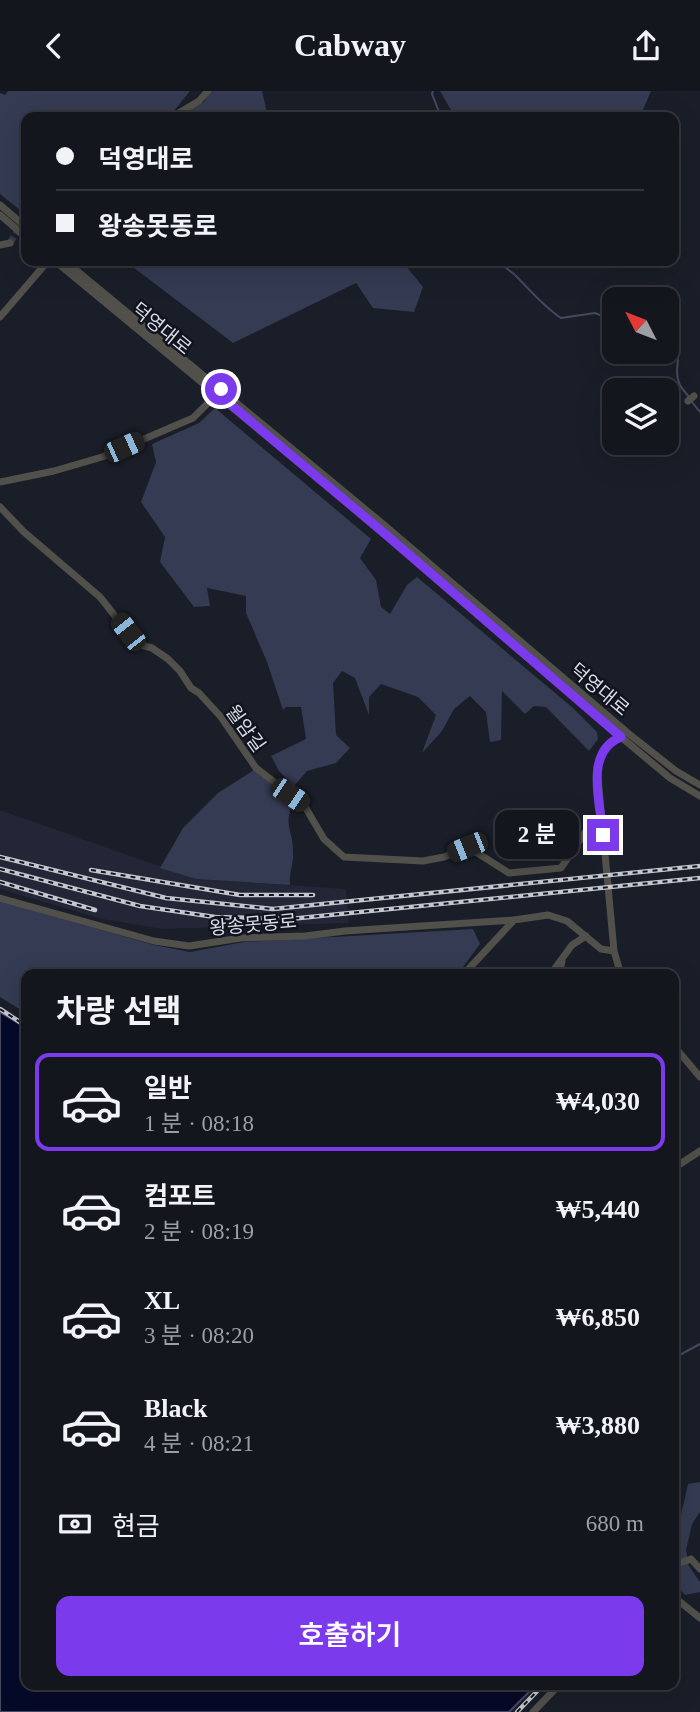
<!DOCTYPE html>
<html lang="ko">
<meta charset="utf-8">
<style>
:root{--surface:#14161e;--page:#1d1f27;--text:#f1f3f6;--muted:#9d9fa4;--line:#33353c;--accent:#7c3aed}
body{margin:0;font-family:"Times New Roman","Noto Sans KR",serif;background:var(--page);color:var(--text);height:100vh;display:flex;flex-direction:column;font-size:26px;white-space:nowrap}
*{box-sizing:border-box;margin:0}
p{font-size:23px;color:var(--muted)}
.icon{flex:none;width:38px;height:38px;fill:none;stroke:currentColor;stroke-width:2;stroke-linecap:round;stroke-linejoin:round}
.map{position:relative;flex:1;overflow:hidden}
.panel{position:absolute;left:21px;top:878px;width:658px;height:721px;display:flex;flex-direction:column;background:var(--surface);border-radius:14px;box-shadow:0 7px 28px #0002,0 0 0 2px var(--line)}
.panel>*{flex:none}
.top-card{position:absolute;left:21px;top:21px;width:658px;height:154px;border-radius:14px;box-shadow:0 7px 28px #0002,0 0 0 2px var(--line);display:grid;align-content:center;height:154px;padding:0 35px;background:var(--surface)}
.needle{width:46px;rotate:312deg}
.tools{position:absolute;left:602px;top:196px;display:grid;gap:14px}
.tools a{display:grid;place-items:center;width:77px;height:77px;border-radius:14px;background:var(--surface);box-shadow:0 7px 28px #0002,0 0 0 2px var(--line);font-size:35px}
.end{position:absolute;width:32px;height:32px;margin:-16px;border:9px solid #7c3aed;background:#fff;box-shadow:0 0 0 4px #fff}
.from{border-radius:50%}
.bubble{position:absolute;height:49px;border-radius:14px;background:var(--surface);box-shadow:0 7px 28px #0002,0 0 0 2px var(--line);font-size:23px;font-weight:600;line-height:49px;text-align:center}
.car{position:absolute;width:21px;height:42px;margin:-21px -10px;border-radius:9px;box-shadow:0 0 5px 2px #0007;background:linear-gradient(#222 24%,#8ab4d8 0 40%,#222 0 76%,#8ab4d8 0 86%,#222 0)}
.top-card b{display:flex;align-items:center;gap:24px;height:66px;font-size:26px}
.top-card b+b{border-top:2px solid var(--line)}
.top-card i{width:18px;height:18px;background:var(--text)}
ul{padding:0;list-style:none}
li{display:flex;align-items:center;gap:21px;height:98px;margin:0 14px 10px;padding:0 21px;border:4px solid transparent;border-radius:14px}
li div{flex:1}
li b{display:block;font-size:26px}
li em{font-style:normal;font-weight:600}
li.active{border-color:var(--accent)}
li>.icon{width:63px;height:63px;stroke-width:1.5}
h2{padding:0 35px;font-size:32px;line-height:84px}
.pay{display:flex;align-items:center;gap:18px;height:77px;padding:0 35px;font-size:26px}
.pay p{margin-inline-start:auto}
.primary-button{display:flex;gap:14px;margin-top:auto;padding:14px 35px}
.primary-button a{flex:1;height:80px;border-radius:14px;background:var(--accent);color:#fff;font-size:28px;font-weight:600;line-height:80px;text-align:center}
header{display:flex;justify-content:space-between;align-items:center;height:91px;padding:0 35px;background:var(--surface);font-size:32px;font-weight:600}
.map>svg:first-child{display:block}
.built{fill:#222636}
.green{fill:#343b52}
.water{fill:#060a29;stroke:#464961;stroke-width:2}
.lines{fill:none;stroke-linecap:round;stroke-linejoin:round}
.stream{stroke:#464961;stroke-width:2}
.minor-tunnel{stroke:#373b44;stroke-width:7;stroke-dasharray:7 3.5;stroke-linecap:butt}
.minor{stroke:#51504a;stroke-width:7}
.rail-casing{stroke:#c5c7cf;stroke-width:4.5}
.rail{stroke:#11141f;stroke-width:2;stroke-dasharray:5;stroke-linecap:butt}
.route{stroke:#7c3aed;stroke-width:9}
.labels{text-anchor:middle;stroke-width:5;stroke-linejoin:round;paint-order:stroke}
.street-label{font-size:19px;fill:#dbdde5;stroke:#11141f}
</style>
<header><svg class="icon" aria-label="back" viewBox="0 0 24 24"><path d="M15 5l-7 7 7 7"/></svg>Cabway<svg class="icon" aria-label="share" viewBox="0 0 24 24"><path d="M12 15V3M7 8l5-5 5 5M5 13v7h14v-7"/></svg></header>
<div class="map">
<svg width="700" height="1621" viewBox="0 0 700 1621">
<rect width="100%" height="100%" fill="#1a1e28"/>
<path class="built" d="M 0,719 L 196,788 L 346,798 L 349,832 L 163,838 L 102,828 L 0,798 Z"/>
<path class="green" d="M 8,0 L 190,0 L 173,21 L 152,26 L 26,26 L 26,110 L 20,119 L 0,103 L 0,2 L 5,4 Z
M 211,0 L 262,0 L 268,26 L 178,26 L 204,11 Z
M 440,0 L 651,0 L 640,26 L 455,26 Z
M 125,170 L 402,170 L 423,196 L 414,221 L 373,217 L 356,192 L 233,252 Z
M 215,317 L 371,448 L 360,467 L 376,489 L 381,516 L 390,523 L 407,494 L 417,486 L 573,617 L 597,641 L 598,648 L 589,660 L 546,616 L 534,615 L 525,623 L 502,600 L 501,649 L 490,651 L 486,621 L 470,605 L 454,618 L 442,640 L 422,662 L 436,624 L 418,606 L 381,593 L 369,606 L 369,624 L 355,587 L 342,580 L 333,592 L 336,644 L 350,657 L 336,672 L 307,680 L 294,695 L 279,680 L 271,665 L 306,648 L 301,616 L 286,616 L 283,619 L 267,571 L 246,522 L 246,505 L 207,497 L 210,515 L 194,516 L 160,471 L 165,446 L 141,411 L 156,371 L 152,353 L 199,332 Z
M 254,679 L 293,711 C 283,737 293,737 293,761 C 294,773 289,779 290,794 L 196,788 L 160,777 L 183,737 L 218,702 Z
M 0,810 L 154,854 L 190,861 L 244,851 L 473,838 L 480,853 L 457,884 L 26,884 L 26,922 L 0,906 Z
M 700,1391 L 700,1421 L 692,1433 L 686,1459 L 689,1475 L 700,1491 L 700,1501 L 685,1504 L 674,1492 L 674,1455 L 688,1393 Z"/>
<path class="water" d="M 0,921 L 26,937 L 26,1594 L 536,1594 L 509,1621 L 0,1621 Z"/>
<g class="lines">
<path class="stream" d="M 433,0 L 432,3 L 441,26
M 500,170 C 504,177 510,179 516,185 C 531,200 543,215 561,227 L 595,222 L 614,230
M 667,249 C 687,265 672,275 679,292 C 681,297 686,302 689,306
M 692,311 L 700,321
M 674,1267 L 700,1253"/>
<path class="minor-tunnel" d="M 10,152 L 26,126"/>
<path class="minor" d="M 172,26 L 199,10 L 208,0
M 0,114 L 26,136
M 0,124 L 26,146
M 0,154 L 10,152
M 55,170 L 384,442 L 621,646 L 670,687 L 700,705
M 65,170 L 383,433 L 629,643 L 676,680 L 700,694
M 0,226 L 48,170
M 688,310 L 694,305
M 0,391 L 54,380 L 102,366 L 193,327 L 219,301
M 0,416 L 24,441 L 100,506 L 137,553 L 152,557 L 168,568 L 180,580 L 191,597 L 199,602 L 221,626 L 256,677 L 304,714 L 324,748 L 344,766 L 423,770 L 444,766 L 468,756 L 509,782 L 561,777 L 590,734 L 602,725
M 0,807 L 154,850 L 189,855 L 241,847 L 305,845 L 345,840 L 514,829 L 548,824 L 567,830 L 601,858 L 614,860
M 463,884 L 514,829
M 550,884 L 572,854 L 586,845
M 559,884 L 562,870
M 621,884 L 614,860 L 597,676 C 601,662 607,652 622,646
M 674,955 L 700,986
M 674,1077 L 700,1060
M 674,1474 L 691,1468 L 700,1478
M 674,1506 L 700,1527
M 533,1621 L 559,1594"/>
<g class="rail-casing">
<path id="rail" d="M 0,766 L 166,807 L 273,818 L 700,775
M 0,778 L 140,815 L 215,826 L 290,828 L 700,787
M 91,779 L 240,804 L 313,804
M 0,791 L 95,819
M 0,918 L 26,935
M 517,1621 L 543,1594"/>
</g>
<use href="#rail" class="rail"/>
</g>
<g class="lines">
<path class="route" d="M 221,298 L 217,302 L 384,442 L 621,646 C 583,661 601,714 603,744"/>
</g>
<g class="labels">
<g class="street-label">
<text transform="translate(162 237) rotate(39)" y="7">덕영대로</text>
<text transform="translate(600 598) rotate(40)" y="7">덕영대로</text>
<text transform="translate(246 637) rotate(54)" y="7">월암길</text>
<text transform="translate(253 833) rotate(-5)" y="7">왕송못동로</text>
</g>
</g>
</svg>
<div class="tools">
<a><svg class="needle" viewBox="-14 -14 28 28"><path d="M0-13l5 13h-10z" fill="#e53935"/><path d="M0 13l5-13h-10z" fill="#9d9fa4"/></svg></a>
<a><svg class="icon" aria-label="layers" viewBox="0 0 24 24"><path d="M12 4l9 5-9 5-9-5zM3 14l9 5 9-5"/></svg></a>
</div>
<i class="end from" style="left:221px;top:298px"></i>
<i class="end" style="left:603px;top:744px"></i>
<div class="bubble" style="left:495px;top:719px;width:84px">2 분</div>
<i class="car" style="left:124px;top:356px;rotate:66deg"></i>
<i class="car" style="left:128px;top:541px;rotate:322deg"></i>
<i class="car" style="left:290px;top:704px;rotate:124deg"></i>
<i class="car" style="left:467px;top:756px;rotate:248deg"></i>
<div class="top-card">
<b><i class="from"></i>덕영대로</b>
<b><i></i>왕송못동로</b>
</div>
<section class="panel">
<h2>차량 선택</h2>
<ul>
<li class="active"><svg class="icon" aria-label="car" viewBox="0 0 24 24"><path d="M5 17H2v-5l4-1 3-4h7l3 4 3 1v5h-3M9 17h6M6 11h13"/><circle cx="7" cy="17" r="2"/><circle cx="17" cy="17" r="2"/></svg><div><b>일반</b><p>1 분 · 08:18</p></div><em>₩4,030</em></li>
<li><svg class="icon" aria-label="car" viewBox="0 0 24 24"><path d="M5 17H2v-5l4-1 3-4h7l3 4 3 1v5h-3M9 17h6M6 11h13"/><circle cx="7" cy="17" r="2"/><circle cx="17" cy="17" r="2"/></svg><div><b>컴포트</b><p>2 분 · 08:19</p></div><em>₩5,440</em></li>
<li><svg class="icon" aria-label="car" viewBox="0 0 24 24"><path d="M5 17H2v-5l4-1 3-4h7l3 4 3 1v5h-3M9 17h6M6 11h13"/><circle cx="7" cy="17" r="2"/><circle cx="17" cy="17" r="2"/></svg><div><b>XL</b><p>3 분 · 08:20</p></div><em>₩6,850</em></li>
<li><svg class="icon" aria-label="car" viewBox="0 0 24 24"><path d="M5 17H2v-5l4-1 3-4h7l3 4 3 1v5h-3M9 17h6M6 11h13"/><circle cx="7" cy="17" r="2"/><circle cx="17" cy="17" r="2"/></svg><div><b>Black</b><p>4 분 · 08:21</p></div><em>₩3,880</em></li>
</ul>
<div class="pay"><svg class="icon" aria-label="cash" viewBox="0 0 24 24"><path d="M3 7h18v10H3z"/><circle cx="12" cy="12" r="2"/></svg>현금<p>680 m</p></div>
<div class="primary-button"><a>호출하기</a></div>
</section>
</div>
